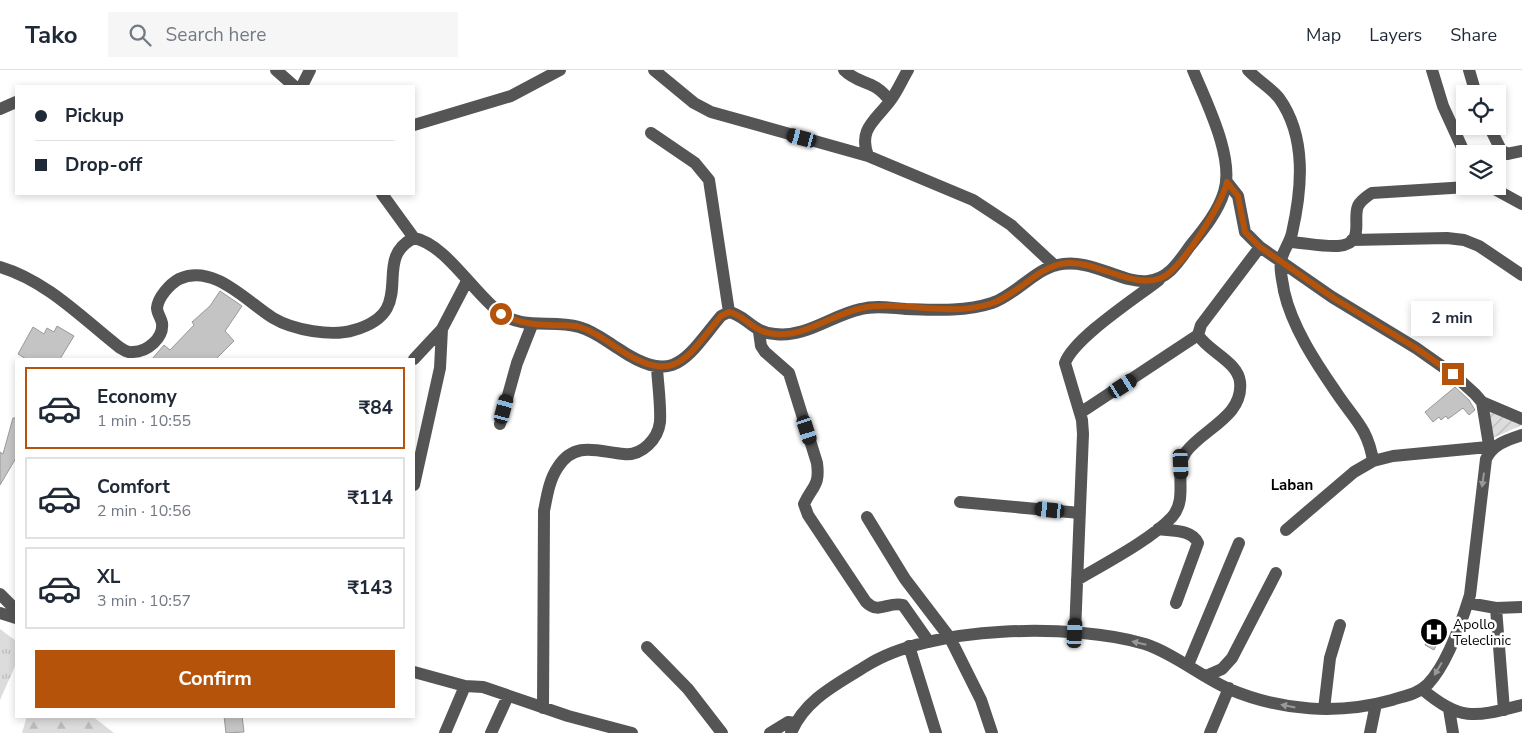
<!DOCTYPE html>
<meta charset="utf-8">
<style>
:root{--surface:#fff;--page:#f6f6f7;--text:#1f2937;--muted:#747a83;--line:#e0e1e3;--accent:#b45309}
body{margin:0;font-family:"Nunito Sans",sans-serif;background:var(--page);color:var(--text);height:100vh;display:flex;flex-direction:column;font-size:19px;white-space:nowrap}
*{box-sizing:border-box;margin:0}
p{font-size:16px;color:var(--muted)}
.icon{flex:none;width:28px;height:28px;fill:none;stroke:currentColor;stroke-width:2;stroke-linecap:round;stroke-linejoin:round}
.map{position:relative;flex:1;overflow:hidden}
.sheet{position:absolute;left:15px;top:288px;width:400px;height:360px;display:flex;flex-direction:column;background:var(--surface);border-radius:0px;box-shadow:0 2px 8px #0003}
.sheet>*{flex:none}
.top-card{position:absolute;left:15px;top:15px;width:400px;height:110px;border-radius:0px;box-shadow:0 2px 8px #0003;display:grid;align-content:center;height:110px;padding:0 20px;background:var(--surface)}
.fabs{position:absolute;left:1456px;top:15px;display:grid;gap:10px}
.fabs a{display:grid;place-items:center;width:50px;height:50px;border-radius:0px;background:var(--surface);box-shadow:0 2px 8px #0003;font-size:25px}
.end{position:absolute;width:22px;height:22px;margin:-11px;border:6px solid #b45309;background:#fff;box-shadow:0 0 0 2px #fff}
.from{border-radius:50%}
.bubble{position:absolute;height:35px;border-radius:0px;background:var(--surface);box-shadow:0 2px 8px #0003;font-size:16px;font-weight:700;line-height:35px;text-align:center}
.car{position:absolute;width:15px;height:30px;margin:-15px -8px;border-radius:6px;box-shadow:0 0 4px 1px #0007;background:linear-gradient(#222 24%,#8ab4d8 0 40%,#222 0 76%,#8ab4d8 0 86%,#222 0)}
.top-card b{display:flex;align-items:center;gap:18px;height:48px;font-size:19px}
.top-card b+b{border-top:1px solid var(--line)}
.top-card i{width:12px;height:12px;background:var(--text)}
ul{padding:9px 0 0;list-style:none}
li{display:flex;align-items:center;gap:15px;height:82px;margin:0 10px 8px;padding:0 10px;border:2px solid var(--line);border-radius:0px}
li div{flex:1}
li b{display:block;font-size:19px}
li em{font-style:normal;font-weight:700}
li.active{border-color:var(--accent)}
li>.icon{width:45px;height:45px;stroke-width:1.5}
.action{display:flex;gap:10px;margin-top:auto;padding:10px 20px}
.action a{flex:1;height:58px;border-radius:0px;background:var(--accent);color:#fff;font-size:20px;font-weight:700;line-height:58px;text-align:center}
header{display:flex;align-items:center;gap:30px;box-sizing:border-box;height:70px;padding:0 25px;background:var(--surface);border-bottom:1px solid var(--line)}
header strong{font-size:24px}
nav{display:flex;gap:28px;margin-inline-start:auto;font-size:18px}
.search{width:350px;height:45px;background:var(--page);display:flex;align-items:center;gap:12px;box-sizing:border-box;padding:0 18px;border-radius:0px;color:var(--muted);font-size:19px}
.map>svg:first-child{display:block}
.forest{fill:url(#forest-firs)}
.park{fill:url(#park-tufts)}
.garden{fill:url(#garden-furrows)}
.building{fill:#c4c4c4;stroke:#999}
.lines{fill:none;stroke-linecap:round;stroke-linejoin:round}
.minor{stroke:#555;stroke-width:12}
.oneway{fill:#999}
.route{stroke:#b45309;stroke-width:6}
.labels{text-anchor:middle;stroke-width:5;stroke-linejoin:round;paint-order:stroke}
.poi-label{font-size:14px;fill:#000;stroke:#fff;text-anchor:start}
.neighbourhood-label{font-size:15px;font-weight:bold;fill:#000;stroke:#fff}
</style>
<header>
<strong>Tako</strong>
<div class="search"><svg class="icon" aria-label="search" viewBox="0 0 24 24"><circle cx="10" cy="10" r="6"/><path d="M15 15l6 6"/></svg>Search here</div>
<nav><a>Map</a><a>Layers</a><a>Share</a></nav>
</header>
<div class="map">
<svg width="1522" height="663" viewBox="0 0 1522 663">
<defs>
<pattern id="forest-firs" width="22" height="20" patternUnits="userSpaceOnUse" patternTransform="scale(1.25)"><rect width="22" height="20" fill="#dcdcdc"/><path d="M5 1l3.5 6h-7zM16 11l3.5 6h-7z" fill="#bbb"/></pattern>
<pattern id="park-tufts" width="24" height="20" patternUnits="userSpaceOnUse" patternTransform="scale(1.25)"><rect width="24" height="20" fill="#dcdcdc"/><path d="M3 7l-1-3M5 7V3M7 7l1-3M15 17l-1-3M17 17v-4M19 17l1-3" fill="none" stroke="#bbb"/></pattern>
<pattern id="garden-furrows" width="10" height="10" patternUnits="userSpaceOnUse" patternTransform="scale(1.25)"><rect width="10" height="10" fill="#dcdcdc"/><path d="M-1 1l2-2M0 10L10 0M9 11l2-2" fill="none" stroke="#bbb"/></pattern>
</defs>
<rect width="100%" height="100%" fill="#fff"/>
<path class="forest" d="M 27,646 L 92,646 L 114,663 L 22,663 Z"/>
<path class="park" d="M 0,559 L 16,571 L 16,594 L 0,630 Z"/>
<path class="garden" d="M 1488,336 L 1522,355 L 1491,369 Z"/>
<path class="building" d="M 220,221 L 242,236 L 225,261 L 234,271 L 216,289 L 152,289 L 164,275 L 170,280 L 194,255 L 192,252 L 210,236 Z
M 57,256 L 74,266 L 60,289 L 26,289 L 18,284 L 33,257 L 44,264 L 47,258 L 54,262 Z
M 1455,317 L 1469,330 L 1475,340 L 1469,345 L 1463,338 L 1448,349 L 1446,346 L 1441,350 L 1439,347 L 1433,352 L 1425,342 Z
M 13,348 L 16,348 L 16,388 L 0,415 L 0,382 L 3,384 Z
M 1433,558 L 1442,563 L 1434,580 L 1425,575 Z
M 224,646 L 242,646 L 244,662 L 226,663 Z"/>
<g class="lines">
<path class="minor" d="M 276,0 L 294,16
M 654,0 L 694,33 L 711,42 L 868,86 L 973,130 L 1011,155 L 1054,195
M 844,0 C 860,16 873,8 890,31
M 1248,0 C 1257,10 1271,18 1279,28 C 1307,67 1302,119 1292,163 C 1290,173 1282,182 1281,191 C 1279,199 1283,213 1284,221 C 1292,257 1316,293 1336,322 C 1353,348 1368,358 1373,391
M 1432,0 L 1443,36 L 1465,84
M 1469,0 L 1476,24
M 302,16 L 310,0
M 0,39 L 16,32
M 414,55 L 511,26 L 560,0
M 1489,56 L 1501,80 L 1507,84 L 1522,81
M 651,63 L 695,93 L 709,110 L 729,242
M 868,86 C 858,59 875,51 890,31 C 897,22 902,10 908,0
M 1227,112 L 1238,126 L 1245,162 L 1260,177 L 1332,227 L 1416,278 L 1453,304 L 1475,324 L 1482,332 L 1490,381
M 1489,116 L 1522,134
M 382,124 L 414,168
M 1352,170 L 1447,168 L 1464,170 L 1479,176 L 1522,205
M 1291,172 C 1306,173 1323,177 1338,176 C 1366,174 1352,150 1358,136 C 1361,130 1366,127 1372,123 L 1483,116
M 0,197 C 47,211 82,248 119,277 C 124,280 128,283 133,282 C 147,282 164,268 162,253 C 161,248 157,243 157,238 C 158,227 170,214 179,209 C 214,193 247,232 273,248 C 293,260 332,267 354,260 C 421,241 369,190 414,168 C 445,174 473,222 499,242 C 523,261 552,249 579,257 C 594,261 606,271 619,279 C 675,317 686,288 721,246 L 729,242 C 746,245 751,262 775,264 C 806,268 832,245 861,239 C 876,235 891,238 906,239 C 935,240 964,242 992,233 C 1014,226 1036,199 1057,195 C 1091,187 1121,214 1148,211 C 1169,209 1179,191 1190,176 C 1203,160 1218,142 1224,122 C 1235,88 1206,32 1193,0
M 759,262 L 761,276 L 765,282 L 789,303 L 817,393 C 820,416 813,415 804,434 L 808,445 L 866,532 C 879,545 888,531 903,535 L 929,572
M 414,289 L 442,259
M 1482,332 L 1522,349
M 1080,343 L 1198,265
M 500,354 L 517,293 L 532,255
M 414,415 L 440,298 L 442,259 L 467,211
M 960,432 L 1080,443
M 867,447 L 905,509 L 950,568 L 981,630 L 992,663
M 1158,459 C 1171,461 1192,459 1198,473 L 1176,533
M 1286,460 L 1354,402 L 1373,391 L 1393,386 L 1488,377
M 1077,510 C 1104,494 1152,469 1172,447 C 1189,428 1173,400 1186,382 C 1203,359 1244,346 1240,312 C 1238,292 1209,282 1198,265 L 1201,255 L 1260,177
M 0,524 L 16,540
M 1468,533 L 1496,538 L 1522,537
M 1496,538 L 1504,640
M 0,543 L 16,548
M 1075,563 L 1083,364 L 1082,350 L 1065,293 C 1074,268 1136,228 1159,210
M 909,576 L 936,663
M 647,577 L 688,619 L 722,663
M 1188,595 L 1239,473
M 414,602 L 465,616 L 483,617 L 568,646 L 632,663
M 1206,606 L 1222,599 L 1232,588 L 1276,503
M 1422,619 C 1461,652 1475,647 1522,635
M 543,638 L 544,441 C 547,426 549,410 558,397 C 575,370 599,382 624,384 C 642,386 658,369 660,352 C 661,335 658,315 657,298
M 1324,639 L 1330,588 L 1340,555
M 1449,639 L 1453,663
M 445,663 L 465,616
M 491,663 L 508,626
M 770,663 L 788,652 L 795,653
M 791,663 C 804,630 837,614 866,596 C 929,555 1074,553 1145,574 C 1175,584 1200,606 1229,619 C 1281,641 1338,645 1392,630 C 1404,626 1418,624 1428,614 C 1447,594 1462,551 1470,525 L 1486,389 C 1493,374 1507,370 1522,365
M 1210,663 L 1229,618
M 1370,663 L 1376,634"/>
</g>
<defs><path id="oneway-solid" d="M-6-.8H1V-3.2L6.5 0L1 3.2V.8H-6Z" transform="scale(1.25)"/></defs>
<g class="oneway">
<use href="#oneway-solid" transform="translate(1483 410) rotate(98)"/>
<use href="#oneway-solid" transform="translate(1139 573) rotate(-167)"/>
<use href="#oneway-solid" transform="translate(1438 599) rotate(121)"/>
<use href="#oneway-solid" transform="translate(1288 636) rotate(-169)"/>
</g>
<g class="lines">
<path class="route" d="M 501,244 C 517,252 531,255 549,255 C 559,256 570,254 580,257 C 595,262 607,271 620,280 C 676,316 686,288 721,246 L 729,242 C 746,245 751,262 775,264 C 806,267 832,244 862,238 C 904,230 948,248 993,233 C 1020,223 1040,194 1069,193 C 1099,192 1138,222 1165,206 C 1184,194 1222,134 1227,112 L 1238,126 L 1245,162 L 1260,177 L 1332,227 L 1416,278 L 1453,304"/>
</g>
<defs>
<g id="hospital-disc" transform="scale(1.4375)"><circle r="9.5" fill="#000" stroke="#fff"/><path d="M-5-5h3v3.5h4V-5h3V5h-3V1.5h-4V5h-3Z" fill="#fff"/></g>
</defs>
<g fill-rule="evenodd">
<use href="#hospital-disc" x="1434" y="562"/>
</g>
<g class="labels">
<g class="poi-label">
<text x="1453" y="559">Apollo<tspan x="1453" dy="16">Teleclinic</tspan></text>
</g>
<g class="neighbourhood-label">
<text x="1292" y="420">Laban</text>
</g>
</g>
</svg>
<div class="fabs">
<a><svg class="icon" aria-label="locate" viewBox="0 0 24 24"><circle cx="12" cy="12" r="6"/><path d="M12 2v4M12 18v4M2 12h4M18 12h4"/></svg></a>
<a><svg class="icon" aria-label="layers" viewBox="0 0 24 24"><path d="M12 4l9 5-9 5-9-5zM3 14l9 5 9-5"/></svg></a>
</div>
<i class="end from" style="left:501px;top:244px"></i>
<i class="end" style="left:1453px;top:304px"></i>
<div class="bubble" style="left:1411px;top:231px;width:82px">2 min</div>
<i class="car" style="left:802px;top:68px;rotate:285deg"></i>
<i class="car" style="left:1123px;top:316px;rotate:57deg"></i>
<i class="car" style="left:504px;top:339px;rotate:15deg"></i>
<i class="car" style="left:807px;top:360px;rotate:162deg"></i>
<i class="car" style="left:1181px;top:394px;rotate:177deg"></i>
<i class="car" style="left:1050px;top:440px;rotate:276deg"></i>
<i class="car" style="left:1075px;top:563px;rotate:3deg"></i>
<div class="top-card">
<b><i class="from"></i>Pickup</b>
<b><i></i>Drop-off</b>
</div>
<section class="sheet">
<ul>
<li class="active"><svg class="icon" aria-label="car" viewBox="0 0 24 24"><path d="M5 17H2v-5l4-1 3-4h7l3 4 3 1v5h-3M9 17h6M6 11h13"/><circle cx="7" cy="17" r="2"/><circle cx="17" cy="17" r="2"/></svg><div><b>Economy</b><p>1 min · 10:55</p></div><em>₹84</em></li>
<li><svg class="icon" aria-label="car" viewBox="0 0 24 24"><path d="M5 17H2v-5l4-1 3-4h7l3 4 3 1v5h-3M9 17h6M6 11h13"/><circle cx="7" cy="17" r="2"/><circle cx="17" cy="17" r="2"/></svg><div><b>Comfort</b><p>2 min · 10:56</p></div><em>₹114</em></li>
<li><svg class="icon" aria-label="car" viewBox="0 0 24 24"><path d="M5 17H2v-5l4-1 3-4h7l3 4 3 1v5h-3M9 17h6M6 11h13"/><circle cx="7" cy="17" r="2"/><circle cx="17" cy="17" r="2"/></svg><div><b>XL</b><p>3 min · 10:57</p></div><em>₹143</em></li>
</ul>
<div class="action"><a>Confirm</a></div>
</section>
</div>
